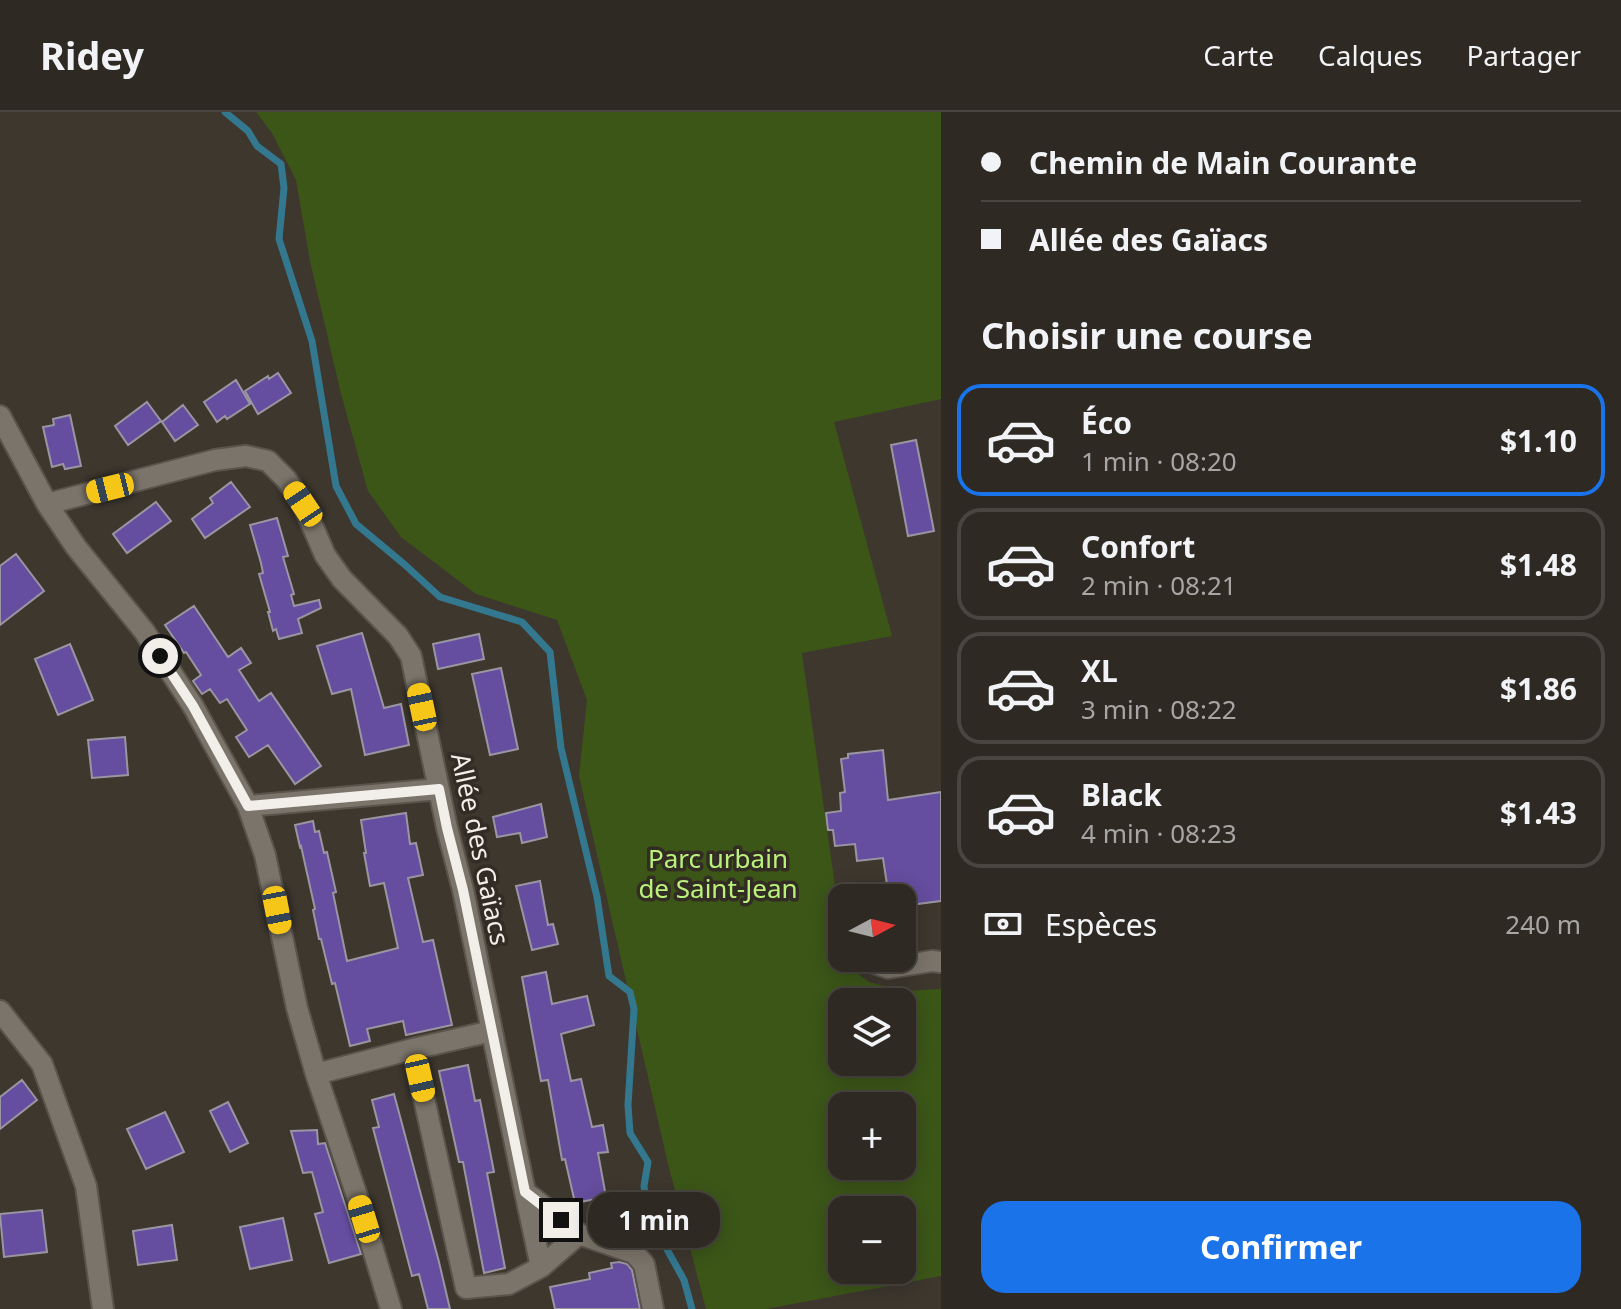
<!DOCTYPE html>
<html lang="fr">
<meta charset="utf-8">
<style>
:root{--surface:#2e2922;--page:#3a352f;--text:#f1f3f6;--muted:#a7a6a5;--line:#494540;--accent:#1a73e8}
body{margin:0;font-family:"Noto Sans",sans-serif;background:var(--page);color:var(--text);height:100vh;display:flex;flex-direction:column;font-size:30px;white-space:nowrap}
*{box-sizing:border-box;margin:0}
p{font-size:26px;color:var(--muted)}
.icon{flex:none;width:44px;height:44px;fill:none;stroke:currentColor;stroke-width:2;stroke-linecap:round;stroke-linejoin:round}
.map{position:relative;flex:1;overflow:hidden}
.side{display:flex;flex-direction:column;background:var(--surface);width:680px}
.side>*{flex:none}
.banner{display:grid;align-content:center;height:176px;padding:0 40px;background:var(--surface)}
.needle{width:52px;rotate:83deg}
.controls{position:absolute;left:828px;top:772px;display:grid;gap:16px}
.controls a{display:grid;place-items:center;width:88px;height:88px;border-radius:16px;background:var(--surface);box-shadow:0 4px 20px #0003,0 0 0 2px var(--line);font-size:40px}
.end{position:absolute;width:36px;height:36px;margin:-18px;border:10px solid #f2eee9;background:#111;box-shadow:0 0 0 4px #111}
.from{border-radius:50%}
.bubble{position:absolute;height:56px;border-radius:24px;background:var(--surface);box-shadow:0 4px 20px #0003,0 0 0 2px var(--line);font-size:26px;font-weight:700;line-height:56px;text-align:center}
.car{position:absolute;width:24px;height:48px;margin:-24px -12px;border-radius:10px;box-shadow:0 0 6px 2px #0007;background:linear-gradient(#f5c518 24%,#345 0 40%,#f5c518 0 76%,#345 0 86%,#f5c518 0)}
.banner b{display:flex;align-items:center;gap:28px;height:76px;font-size:30px}
.banner b+b{border-top:2px solid var(--line)}
.banner i{width:20px;height:20px;background:var(--text)}
ul{padding:0;list-style:none}
li{display:flex;align-items:center;gap:24px;height:112px;margin:0 16px 12px;padding:0 24px;border:4px solid var(--line);border-radius:24px}
li div{flex:1}
li b{display:block;font-size:30px}
li em{font-style:normal;font-weight:700}
li.selected{border-color:var(--accent)}
li>.icon{width:72px;height:72px;stroke-width:1.5}
h2{padding:0 40px;font-size:36px;line-height:96px}
.pay{display:flex;align-items:center;gap:20px;height:88px;padding:0 40px;font-size:30px}
.pay p{margin-inline-start:auto}
.action{display:flex;gap:16px;margin-top:auto;padding:16px 40px}
.action a{flex:1;height:92px;border-radius:24px;background:var(--accent);color:#fff;font-size:32px;font-weight:700;line-height:92px;text-align:center}
header{display:flex;align-items:center;gap:48px;box-sizing:border-box;height:112px;padding:0 40px;background:var(--surface);border-bottom:2px solid var(--line)}
header strong{font-size:38px}
nav{display:flex;gap:44px;margin-inline-start:auto;font-size:28px}
main{display:flex;flex:1;min-height:0}
.map>svg:first-child{display:block}
.green{fill:#3c5618;fill-rule:evenodd}
.lines{fill:none;stroke-linecap:round;stroke-linejoin:round}
.stream{stroke:#33788f;stroke-width:7}
.building{fill:#654d9f;stroke:#9996a2;stroke-width:2}
.minor-casing{stroke:#5a544d;stroke-width:24}
.minor{stroke:#7b746a;stroke-width:20}
.route{stroke:#f2eee9;stroke-width:10}
.labels{text-anchor:middle;stroke-width:7;stroke-linejoin:round;paint-order:stroke}
.street-label{font-size:26px;fill:#f2eee9;stroke:#322c24}
.park-label{font-size:26px;fill:#baf17b;stroke:#322c24}
</style>
<header>
<strong>Ridey</strong>
<nav><a>Carte</a><a>Calques</a><a>Partager</a></nav>
</header>
<main>
<div class="map">
<svg width="941" height="1197" viewBox="0 0 941 1197">
<rect width="100%" height="100%" fill="#3d372e"/>
<path class="green" d="M 256,0 L 941,0 L 941,287 L 834,310 L 892,524 L 802,541 L 842,823 L 842,846 L 845,846 L 846,853 L 869,870 L 903,879 L 941,877 L 941,1164 L 766,1197 L 706,1197 L 668,1052 L 579,664 L 587,588 L 557,508 L 476,482 L 401,425 L 368,379 L 341,282 L 310,149 L 296,68 L 272,21 ZM 842,890 L 902,890 L 902,950 L 842,950 ZM 842,994 L 902,994 L 902,1054 L 842,1054 ZM 842,1098 L 902,1098 L 902,1158 L 842,1158 Z"/>
<g class="lines">
<path class="stream" d="M 225,0 L 248,19 L 257,34 L 281,52 L 284,76 L 279,127 L 312,229 L 336,374 L 356,412 L 404,452 L 440,485 L 522,510 L 550,540 L 561,636 L 597,785 L 609,864 L 630,880 L 634,897 L 628,993 L 630,1021 L 648,1050 L 644,1074 L 648,1103 L 684,1168 L 692,1197"/>
</g>
<path class="building" d="M 278,261 L 291,281 L 258,302 L 245,279 L 268,264 L 269,267 Z
M 236,268 L 250,292 L 227,307 L 225,304 L 217,310 L 204,290 Z
M 147,290 L 161,309 L 128,333 L 115,314 Z
M 183,293 L 198,313 L 175,329 L 162,310 Z
M 70,303 L 81,354 L 65,357 L 63,352 L 52,355 L 43,315 L 54,313 L 53,307 Z
M 916,328 L 934,419 L 908,424 L 891,333 Z
M 231,370 L 250,395 L 205,426 L 192,407 L 213,391 L 210,386 Z
M 156,390 L 171,409 L 127,441 L 113,422 Z
M 277,406 L 288,444 L 283,445 L 294,482 L 291,483 L 294,494 L 319,488 L 321,496 L 298,507 L 302,521 L 279,527 L 276,517 L 273,519 L 268,500 L 270,500 L 259,462 L 263,461 L 261,451 L 250,413 Z
M 16,442 L 44,479 L 0,513 L 0,454 Z
M 194,494 L 228,545 L 241,536 L 251,551 L 239,558 L 259,589 L 271,581 L 321,654 L 295,672 L 268,633 L 249,645 L 236,625 L 247,618 L 227,587 L 220,591 L 210,577 L 202,582 L 193,569 L 201,563 L 186,540 L 184,541 L 165,513 Z
M 362,521 L 384,596 L 401,592 L 409,633 L 365,643 L 351,577 L 332,582 L 317,534 Z
M 479,522 L 484,547 L 438,557 L 433,532 Z
M 70,532 L 93,588 L 58,603 L 35,547 Z
M 501,556 L 518,637 L 490,643 L 472,562 Z
M 125,625 L 128,663 L 92,666 L 88,628 Z
M 883,638 L 888,688 L 941,680 L 941,789 L 902,794 L 902,786 L 889,786 L 883,746 L 857,749 L 855,732 L 835,734 L 833,718 L 828,718 L 826,701 L 841,699 L 840,681 L 845,680 L 841,647 L 848,646 L 848,642 Z
M 541,692 L 547,725 L 522,731 L 520,721 L 497,725 L 493,705 Z
M 406,701 L 410,732 L 416,731 L 423,763 L 408,766 L 423,830 L 433,828 L 452,913 L 406,923 L 403,909 L 367,917 L 370,929 L 350,934 L 335,871 L 332,872 L 321,827 L 319,827 L 313,798 L 315,797 L 301,734 L 300,735 L 295,713 L 313,709 L 315,720 L 319,719 L 324,741 L 327,740 L 336,780 L 333,781 L 347,849 L 398,836 L 384,771 L 370,774 L 364,741 L 366,741 L 361,708 Z
M 540,769 L 548,813 L 553,812 L 558,832 L 532,838 L 516,774 Z
M 546,860 L 552,892 L 587,884 L 594,913 L 561,922 L 571,969 L 581,967 L 592,1015 L 603,1013 L 608,1040 L 598,1041 L 606,1085 L 575,1091 L 565,1047 L 562,1048 L 548,968 L 541,969 L 522,865 Z
M 468,953 L 475,989 L 480,988 L 494,1060 L 487,1061 L 505,1156 L 484,1161 L 463,1050 L 459,1050 L 439,959 Z
M 22,968 L 37,988 L 0,1017 L 0,985 Z
M 394,982 L 439,1150 L 450,1197 L 428,1197 L 419,1162 L 412,1164 L 373,1016 L 379,1015 L 372,988 Z
M 228,990 L 248,1031 L 230,1040 L 210,999 Z
M 165,1000 L 184,1040 L 146,1057 L 127,1017 Z
M 317,1018 L 318,1032 L 325,1031 L 361,1142 L 329,1151 L 315,1102 L 323,1100 L 312,1060 L 303,1061 L 291,1019 Z
M 42,1098 L 47,1140 L 4,1145 L 0,1102 Z
M 283,1106 L 292,1148 L 250,1157 L 240,1115 Z
M 172,1113 L 177,1148 L 138,1153 L 133,1119 Z
M 619,1150 L 627,1152 L 632,1158 L 640,1197 L 555,1197 L 550,1175 L 590,1167 L 589,1161 L 612,1156 L 611,1151 Z"/>
<g class="lines">
<g class="minor-casing">
<path id="minor" d="M 0,304 L 47,392 L 76,435 L 144,519 L 193,594 L 248,694 L 265,743 L 297,896 L 316,962 L 356,1081 L 391,1197
M 47,392 L 215,348 L 246,344 L 268,349 L 286,367 L 303,392 L 325,443 L 342,467 L 398,524 L 411,544 L 447,716 L 463,778 L 525,1080 L 579,1122 L 634,1141 L 644,1152 L 653,1197
M 248,694 L 439,677
M 869,846 L 871,850 L 888,856 L 932,849 L 941,850
M 0,899 L 42,952 L 86,1074 L 103,1197
M 413,937 L 466,1176 L 509,1172 L 541,1155 L 579,1122
M 316,962 L 413,937 L 492,919
M 525,1080 L 541,1155"/>
</g>
<use href="#minor" class="minor"/>
</g>
<g class="lines">
<path class="route" d="M 160,544 L 193,594 L 248,694 L 439,677 L 447,716 L 463,778 L 525,1080 L 561,1108"/>
</g>
<g class="labels">
<g class="street-label">
<text transform="translate(480 737) rotate(78)" y="9">Allée des Gaïacs</text>
</g>
<g class="park-label">
<text x="718" y="756">Parc urbain<tspan x="718" dy="30">de Saint-Jean</tspan></text>
</g>
</g>
</svg>
<div class="controls">
<a><svg class="needle" viewBox="-14 -14 28 28"><path d="M0-13l5 13h-10z" fill="#e53935"/><path d="M0 13l5-13h-10z" fill="#a7a6a5"/></svg></a>
<a><svg class="icon" aria-label="layers" viewBox="0 0 24 24"><path d="M12 4l9 5-9 5-9-5zM3 14l9 5 9-5"/></svg></a>
<a>+</a>
<a>−</a>
</div>
<i class="end from" style="left:160px;top:544px"></i>
<i class="end" style="left:561px;top:1108px"></i>
<div class="bubble" style="left:588px;top:1080px;width:132px">1 min</div>
<i class="car" style="left:110px;top:376px;rotate:256deg"></i>
<i class="car" style="left:303px;top:392px;rotate:326deg"></i>
<i class="car" style="left:422px;top:595px;rotate:348deg"></i>
<i class="car" style="left:277px;top:798px;rotate:169deg"></i>
<i class="car" style="left:420px;top:966px;rotate:167deg"></i>
<i class="car" style="left:364px;top:1107px;rotate:343deg"></i>
</div>
<section class="side">
<div class="banner">
<b><i class="from"></i>Chemin de Main Courante</b>
<b><i></i>Allée des Gaïacs</b>
</div>
<h2>Choisir une course</h2>
<ul>
<li class="selected"><svg class="icon" aria-label="car" viewBox="0 0 24 24"><path d="M5 17H2v-5l4-1 3-4h7l3 4 3 1v5h-3M9 17h6M6 11h13"/><circle cx="7" cy="17" r="2"/><circle cx="17" cy="17" r="2"/></svg><div><b>Éco</b><p>1 min · 08:20</p></div><em>$1.10</em></li>
<li><svg class="icon" aria-label="car" viewBox="0 0 24 24"><path d="M5 17H2v-5l4-1 3-4h7l3 4 3 1v5h-3M9 17h6M6 11h13"/><circle cx="7" cy="17" r="2"/><circle cx="17" cy="17" r="2"/></svg><div><b>Confort</b><p>2 min · 08:21</p></div><em>$1.48</em></li>
<li><svg class="icon" aria-label="car" viewBox="0 0 24 24"><path d="M5 17H2v-5l4-1 3-4h7l3 4 3 1v5h-3M9 17h6M6 11h13"/><circle cx="7" cy="17" r="2"/><circle cx="17" cy="17" r="2"/></svg><div><b>XL</b><p>3 min · 08:22</p></div><em>$1.86</em></li>
<li><svg class="icon" aria-label="car" viewBox="0 0 24 24"><path d="M5 17H2v-5l4-1 3-4h7l3 4 3 1v5h-3M9 17h6M6 11h13"/><circle cx="7" cy="17" r="2"/><circle cx="17" cy="17" r="2"/></svg><div><b>Black</b><p>4 min · 08:23</p></div><em>$1.43</em></li>
</ul>
<div class="pay"><svg class="icon" aria-label="cash" viewBox="0 0 24 24"><path d="M3 7h18v10H3z"/><circle cx="12" cy="12" r="2"/></svg>Espèces<p>240 m</p></div>
<div class="action"><a>Confirmer</a></div>
</section>
</main>
